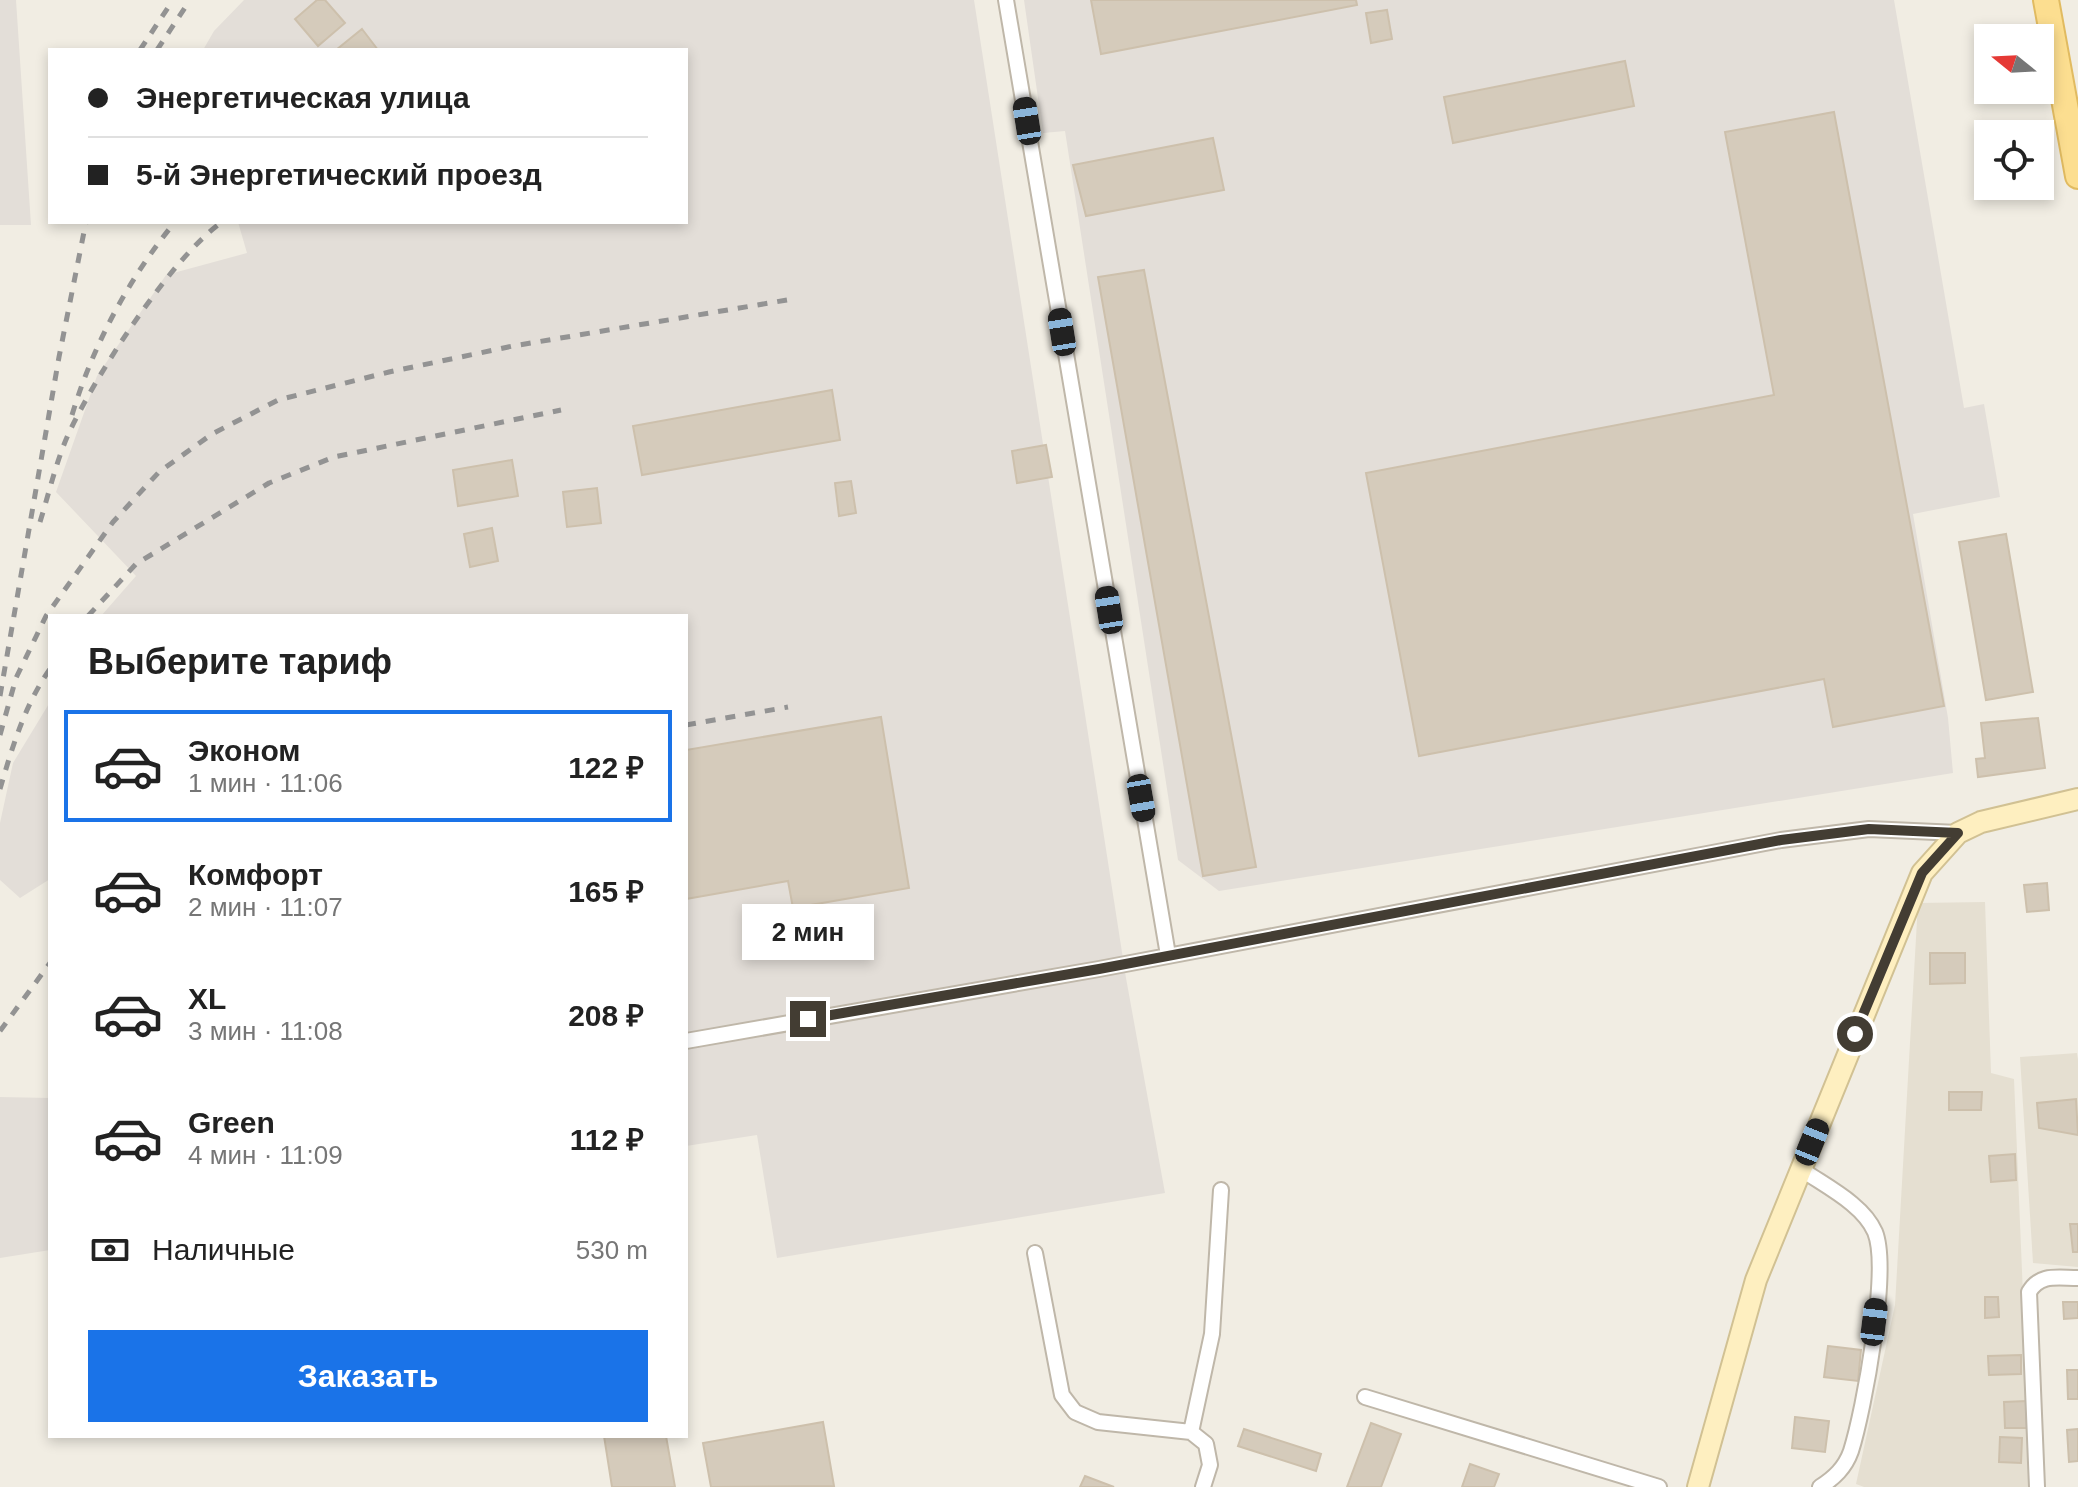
<!DOCTYPE html>
<html lang="ru">
<meta charset="utf-8">
<style>
:root{--surface:#fff;--page:#f6f6f6;--text:#222;--muted:#767676;--line:#e0e0e0;--accent:#1a73e8}
body{margin:0;font-family:Arial,sans-serif;background:var(--page);color:var(--text);height:100vh;display:flex;flex-direction:column;font-size:30px;white-space:nowrap}
*{box-sizing:border-box;margin:0}
p{font-size:26px;color:var(--muted)}
.icon{flex:none;width:44px;height:44px;fill:none;stroke:currentColor;stroke-width:2;stroke-linecap:round;stroke-linejoin:round}
.map{position:relative;flex:1;overflow:hidden}
.panel{position:absolute;left:48px;top:614px;width:640px;height:824px;display:flex;flex-direction:column;background:var(--surface);border-radius:0px;box-shadow:0 4px 12px #0003}
.panel>*{flex:none}
.hud{position:absolute;left:48px;top:48px;width:640px;height:176px;border-radius:0px;box-shadow:0 4px 12px #0003;display:grid;align-content:center;height:176px;padding:0 40px;background:var(--surface)}
.needle{width:52px;rotate:288deg}
.fabs{position:absolute;left:1974px;top:24px;display:grid;gap:16px}
.fabs a{display:grid;place-items:center;width:80px;height:80px;border-radius:0px;background:var(--surface);box-shadow:0 4px 12px #0003;font-size:40px}
.end{position:absolute;width:36px;height:36px;margin:-18px;border:10px solid #433d33;background:#fff;box-shadow:0 0 0 4px #fff}
.from{border-radius:50%}
.bubble{position:absolute;height:56px;border-radius:0px;background:var(--surface);box-shadow:0 4px 12px #0003;font-size:26px;font-weight:800;line-height:56px;text-align:center}
.car{position:absolute;width:24px;height:48px;margin:-24px -12px;border-radius:10px;box-shadow:0 0 6px 2px #0007;background:linear-gradient(#222 24%,#8ab4d8 0 40%,#222 0 76%,#8ab4d8 0 86%,#222 0)}
.hud b{display:flex;align-items:center;gap:28px;height:76px;font-size:30px}
.hud b+b{border-top:2px solid var(--line)}
.hud i{width:20px;height:20px;background:var(--text)}
ul{padding:0;list-style:none}
li{display:flex;align-items:center;gap:24px;height:112px;margin:0 16px 12px;padding:0 24px;border:4px solid transparent;border-radius:0px}
li div{flex:1}
li b{display:block;font-size:30px}
li em{font-style:normal;font-weight:800}
li.current{border-color:var(--accent)}
li>.icon{width:72px;height:72px;stroke-width:1.5}
h2{padding:0 40px;font-size:36px;line-height:96px}
.pay{display:flex;align-items:center;gap:20px;height:88px;padding:0 40px;font-size:30px}
.pay p{margin-inline-start:auto}
.button{display:flex;gap:16px;margin-top:auto;padding:16px 40px}
.button a{flex:1;height:92px;border-radius:0px;background:var(--accent);color:#fff;font-size:32px;font-weight:800;line-height:92px;text-align:center}
.map>svg:first-child{display:block}
.residential{fill:#e5dfd1}
.industrial{fill:#e3ded8}
.building{fill:#d5cbbb;stroke:#cdc0ac;stroke-width:2}
.lines{fill:none;stroke-linecap:round;stroke-linejoin:round}
.street-casing{stroke:#bfb7a9;stroke-width:18}
.secondary-casing{stroke:#d1c193;stroke-width:24}
.primary-casing{stroke:#e1bb61;stroke-width:28}
.street{stroke:#fff;stroke-width:14}
.secondary{stroke:#feefc0;stroke-width:20}
.primary{stroke:#fcde90;stroke-width:24}
.rail{stroke:#939393;stroke-width:5;stroke-dasharray:10 10;stroke-linecap:butt}
.route{stroke:#433d33;stroke-width:10}
</style>
<div class="map">
<svg width="2078" height="1487" viewBox="0 0 2078 1487">
<rect width="100%" height="100%" fill="#f1ede3"/>
<path class="residential" d="M 1985,902 L 1991,1073 L 2014,1079 L 2031,1487 L 1864,1487 L 1856,1484 L 1895,1305 L 1918,903 Z
M 2077,1053 L 2078,1060 L 2078,1267 L 2033,1263 L 2020,1057 Z"/>
<path class="industrial" d="M 0,0 L 16,0 L 31,225 L 0,225 Z
M 244,0 L 974,0 L 1126,978 L 1165,1193 L 777,1258 L 757,1135 L 686,1146 L 686,616 L 101,616 L 136,576 L 56,492 L 97,376 L 166,275 L 247,253 L 238,222 L 686,222 L 686,50 L 203,50 L 214,31 Z
M 1024,0 L 1894,0 L 1964,408 L 1984,404 L 2000,497 L 1913,514 L 1948,718 L 1953,773 L 1219,891 L 1178,860 L 1065,131 L 1043,133 Z
M 50,702 L 50,879 L 20,898 L 0,880 L 0,823 L 13,763 Z
M 0,1097 L 50,1098 L 50,1250 L 0,1258 Z"/>
<path class="building" d="M 317,0 L 325,0 L 345,23 L 318,46 L 295,19 Z
M 1091,0 L 1356,0 L 1357,5 L 1101,54 Z
M 1387,10 L 1392,39 L 1371,43 L 1366,13 Z
M 362,29 L 378,50 L 336,50 Z
M 1625,61 L 1634,106 L 1453,143 L 1444,97 Z
M 1834,112 L 1944,706 L 1833,727 L 1824,679 L 1419,756 L 1366,473 L 1774,395 L 1725,132 Z
M 1213,138 L 1224,190 L 1086,216 L 1073,165 Z
M 1144,270 L 1256,867 L 1203,876 L 1098,277 Z
M 832,390 L 840,440 L 642,475 L 633,426 Z
M 1046,445 L 1052,477 L 1017,483 L 1012,451 Z
M 512,460 L 518,496 L 458,506 L 453,470 Z
M 851,481 L 856,513 L 839,516 L 835,483 Z
M 597,488 L 601,523 L 567,527 L 563,492 Z
M 492,528 L 498,561 L 470,567 L 464,534 Z
M 2006,534 L 2033,692 L 1986,700 L 1959,542 Z
M 881,717 L 909,888 L 793,908 L 788,881 L 686,899 L 686,750 Z
M 2038,718 L 2045,768 L 1978,777 L 1976,759 L 1985,758 L 1981,723 Z
M 2047,883 L 2049,910 L 2027,912 L 2024,885 Z
M 1930,953 L 1965,953 L 1965,983 L 1930,984 Z
M 1949,1092 L 1982,1092 L 1981,1110 L 1949,1110 Z
M 2076,1099 L 2078,1135 L 2039,1128 L 2037,1103 Z
M 2015,1154 L 2016,1180 L 1991,1182 L 1989,1156 Z
M 2070,1224 L 2078,1224 L 2078,1252 L 2073,1252 Z
M 1985,1297 L 1998,1297 L 1999,1317 L 1985,1318 Z
M 2063,1302 L 2078,1302 L 2078,1318 L 2064,1319 Z
M 1828,1346 L 1861,1350 L 1858,1381 L 1824,1377 Z
M 2021,1355 L 2021,1374 L 1989,1375 L 1988,1356 Z
M 2067,1370 L 2078,1370 L 2078,1399 L 2068,1399 Z
M 2026,1401 L 2027,1428 L 2005,1428 L 2004,1402 Z
M 1795,1417 L 1829,1421 L 1825,1452 L 1792,1448 Z
M 823,1422 L 834,1486 L 711,1487 L 703,1443 Z
M 1371,1423 L 1401,1434 L 1381,1487 L 1347,1487 Z
M 1244,1429 L 1321,1454 L 1316,1471 L 1238,1446 Z
M 2078,1429 L 2078,1461 L 2069,1462 L 2067,1430 Z
M 604,1436 L 666,1436 L 675,1487 L 612,1487 Z
M 2000,1437 L 2022,1438 L 2021,1463 L 1999,1462 Z
M 1470,1464 L 1499,1474 L 1494,1487 L 1462,1487 Z
M 1085,1476 L 1114,1487 L 1080,1487 Z"/>
<g class="lines">
<g class="street-casing">
<path id="street" d="M 1006,0 L 1168,955
M 686,1041 L 1099,969 L 1781,840 L 1869,829 L 1958,833
M 1801,1169 C 1825,1186 1863,1204 1875,1232 C 1890,1269 1864,1410 1851,1451 C 1845,1468 1834,1478 1820,1487
M 1035,1253 L 1062,1395 L 1075,1412 L 1098,1422 L 1191,1432 L 1206,1444 L 1210,1465 L 1203,1487
M 1365,1397 L 1659,1487
M 1191,1432 L 1212,1334 L 1221,1190
M 2037,1487 L 2029,1292 C 2040,1273 2058,1278 2078,1278"/>
</g>
<g class="secondary-casing">
<path id="secondary" d="M 1698,1487 L 1756,1280 L 1922,873 L 1958,833 L 1981,822 L 2078,799"/>
</g>
<g class="primary-casing">
<path id="primary" d="M 2046,0 L 2078,176"/>
</g>
<use href="#street" class="street"/>
<use href="#secondary" class="secondary"/>
<use href="#primary" class="primary"/>
<path class="rail" d="M 140,50 L 173,0
M 157,50 L 190,0
M 72,415 C 93,345 129,278 175,222
M 40,522 C 49,493 56,462 68,435 C 95,376 171,258 222,222
M 88,616 L 136,564 L 269,483 L 334,457 L 561,410
M 0,696 L 59,357 L 86,222
M 686,725 L 788,707
M 0,735 L 16,678 L 46,616 L 113,522 L 159,472 L 212,434 L 278,400 L 389,372 L 513,346 L 787,300
M 0,789 C 12,748 25,704 50,669
M 0,1031 L 50,963"/>
</g>
<g class="lines">
<path class="route" d="M 808,1019 L 1099,969 L 1781,840 L 1869,829 L 1958,833 L 1922,873 L 1855,1034"/>
</g>
</svg>
<div class="fabs">
<a><svg class="needle" viewBox="-14 -14 28 28"><path d="M0-13l5 13h-10z" fill="#e53935"/><path d="M0 13l5-13h-10z" fill="#767676"/></svg></a>
<a><svg class="icon" aria-label="locate" viewBox="0 0 24 24"><circle cx="12" cy="12" r="6"/><path d="M12 2v4M12 18v4M2 12h4M18 12h4"/></svg></a>
</div>
<i class="end from" style="left:1855px;top:1034px"></i>
<i class="end" style="left:808px;top:1019px"></i>
<div class="bubble" style="left:742px;top:904px;width:132px">2 мин</div>
<i class="car" style="left:1027px;top:121px;rotate:351deg"></i>
<i class="car" style="left:1062px;top:332px;rotate:351deg"></i>
<i class="car" style="left:1109px;top:610px;rotate:351deg"></i>
<i class="car" style="left:1141px;top:798px;rotate:170deg"></i>
<i class="car" style="left:1812px;top:1142px;rotate:22deg"></i>
<i class="car" style="left:1874px;top:1322px;rotate:7deg"></i>
<div class="hud">
<b><i class="from"></i>Энергетическая улица</b>
<b><i></i>5-й Энергетический проезд</b>
</div>
<section class="panel">
<h2>Выберите тариф</h2>
<ul>
<li class="current"><svg class="icon" aria-label="car" viewBox="0 0 24 24"><path d="M5 17H2v-5l4-1 3-4h7l3 4 3 1v5h-3M9 17h6M6 11h13"/><circle cx="7" cy="17" r="2"/><circle cx="17" cy="17" r="2"/></svg><div><b>Эконом</b><p>1 мин · 11:06</p></div><em>122 ₽</em></li>
<li><svg class="icon" aria-label="car" viewBox="0 0 24 24"><path d="M5 17H2v-5l4-1 3-4h7l3 4 3 1v5h-3M9 17h6M6 11h13"/><circle cx="7" cy="17" r="2"/><circle cx="17" cy="17" r="2"/></svg><div><b>Комфорт</b><p>2 мин · 11:07</p></div><em>165 ₽</em></li>
<li><svg class="icon" aria-label="car" viewBox="0 0 24 24"><path d="M5 17H2v-5l4-1 3-4h7l3 4 3 1v5h-3M9 17h6M6 11h13"/><circle cx="7" cy="17" r="2"/><circle cx="17" cy="17" r="2"/></svg><div><b>XL</b><p>3 мин · 11:08</p></div><em>208 ₽</em></li>
<li><svg class="icon" aria-label="car" viewBox="0 0 24 24"><path d="M5 17H2v-5l4-1 3-4h7l3 4 3 1v5h-3M9 17h6M6 11h13"/><circle cx="7" cy="17" r="2"/><circle cx="17" cy="17" r="2"/></svg><div><b>Green</b><p>4 мин · 11:09</p></div><em>112 ₽</em></li>
</ul>
<div class="pay"><svg class="icon" aria-label="cash" viewBox="0 0 24 24"><path d="M3 7h18v10H3z"/><circle cx="12" cy="12" r="2"/></svg>Наличные<p>530 m</p></div>
<div class="button"><a>Заказать</a></div>
</section>
</div>
